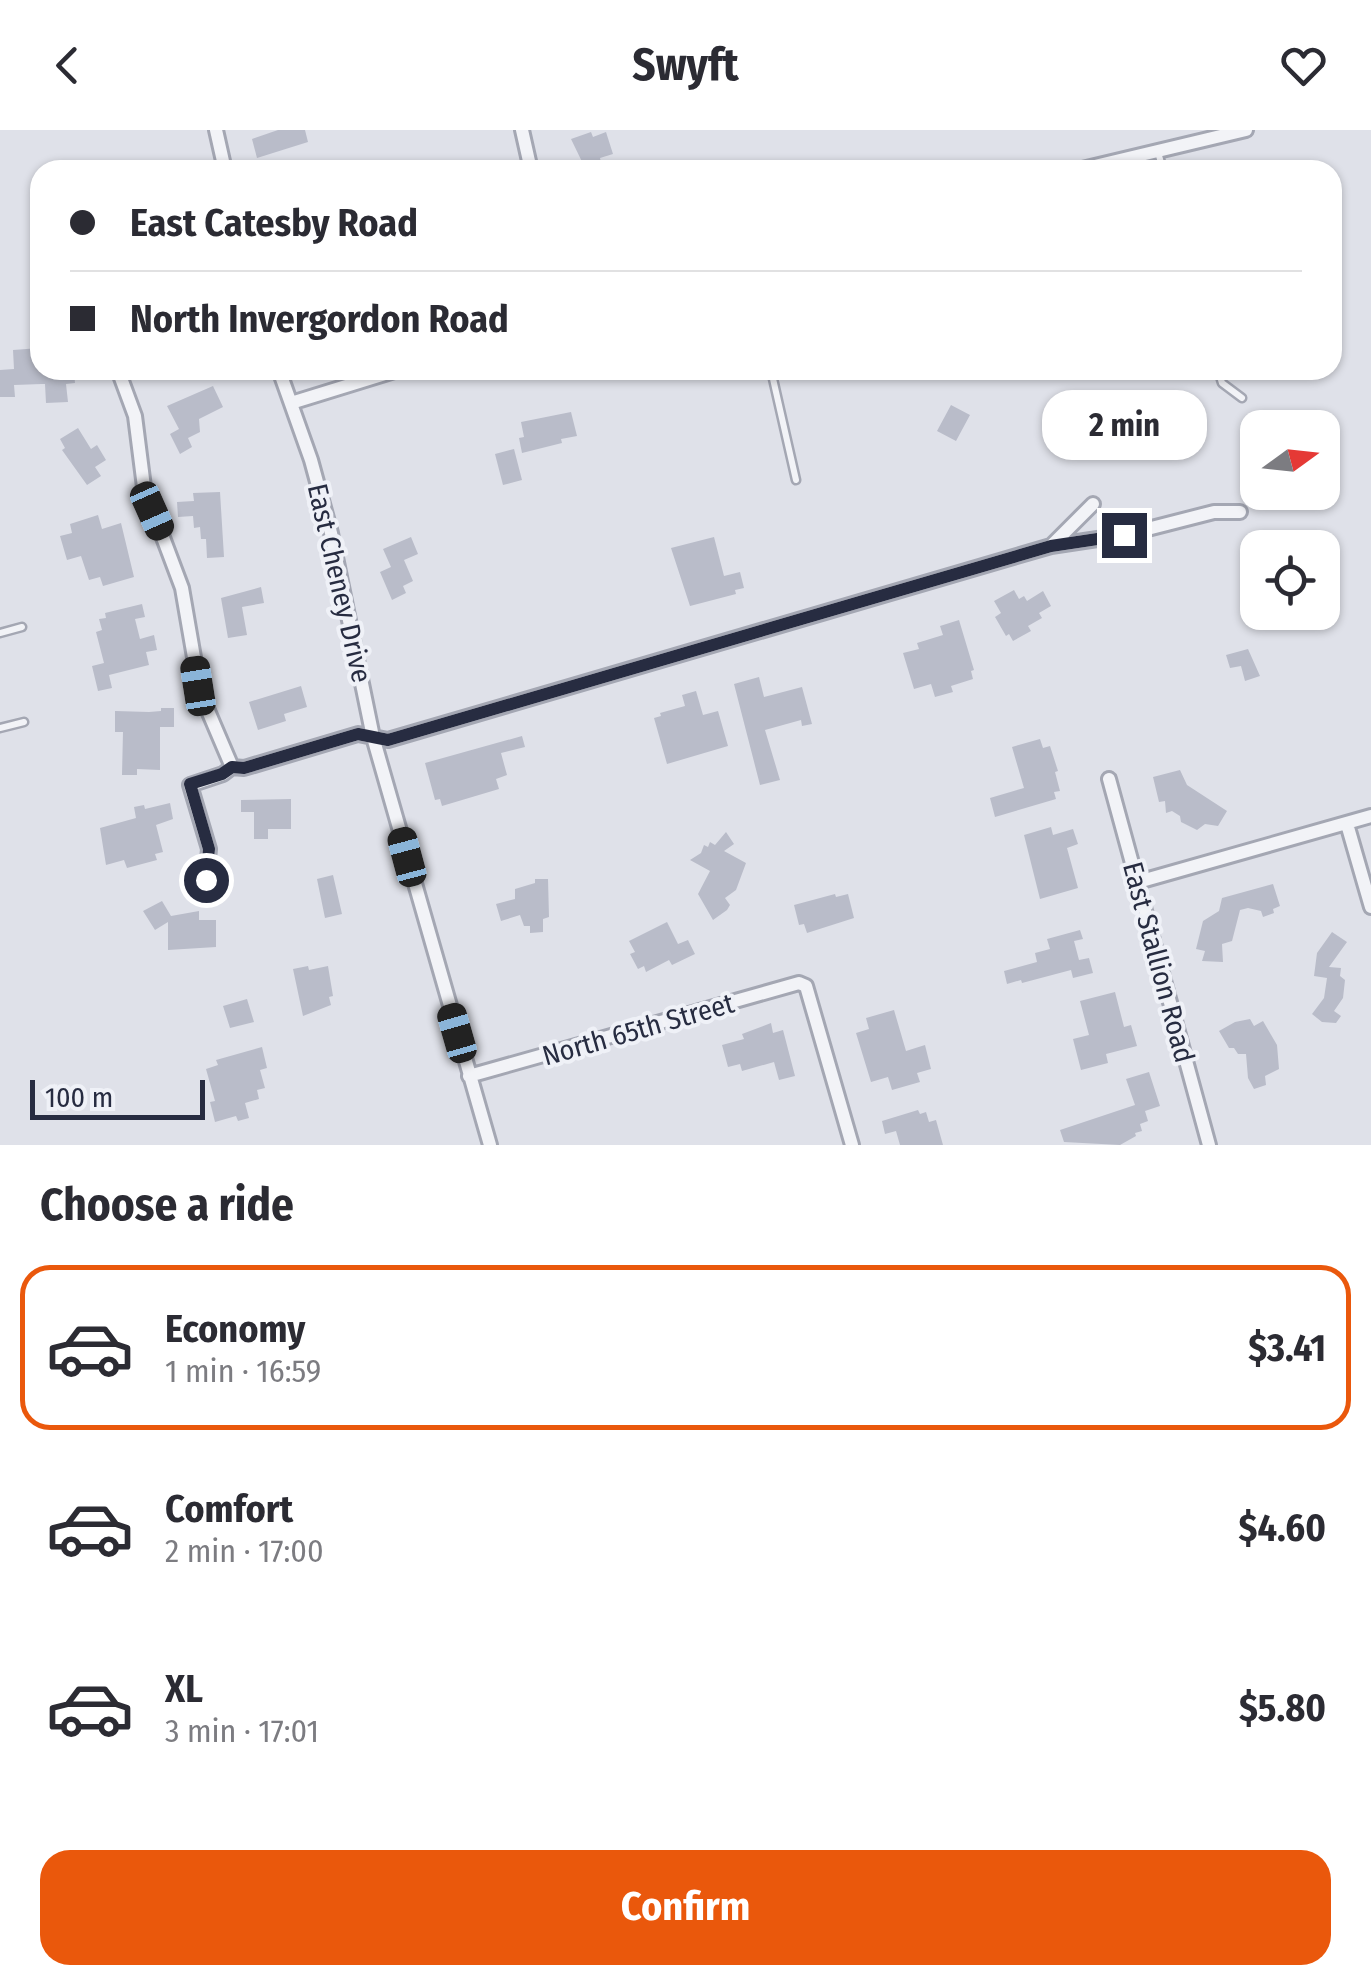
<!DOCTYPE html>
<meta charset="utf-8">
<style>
:root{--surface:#fff;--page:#f7f7f7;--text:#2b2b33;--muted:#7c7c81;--line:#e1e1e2;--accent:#ea580c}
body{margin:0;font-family:"Fira Sans Condensed",sans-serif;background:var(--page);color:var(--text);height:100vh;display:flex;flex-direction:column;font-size:38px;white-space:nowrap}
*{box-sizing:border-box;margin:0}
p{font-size:32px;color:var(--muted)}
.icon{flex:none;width:55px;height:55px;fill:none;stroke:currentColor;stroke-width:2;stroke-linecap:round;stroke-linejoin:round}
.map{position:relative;height:1015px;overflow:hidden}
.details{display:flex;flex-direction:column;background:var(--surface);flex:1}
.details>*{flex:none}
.top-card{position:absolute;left:30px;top:30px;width:1312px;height:220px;border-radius:30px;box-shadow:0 2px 8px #0004;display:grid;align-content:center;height:220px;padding:0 40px;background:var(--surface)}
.needle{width:65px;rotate:75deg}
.controls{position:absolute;left:1240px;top:280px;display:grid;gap:20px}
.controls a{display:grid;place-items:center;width:100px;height:100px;border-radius:20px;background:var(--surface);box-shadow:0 2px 8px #0004;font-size:50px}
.scale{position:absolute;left:30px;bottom:25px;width:175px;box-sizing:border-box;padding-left:10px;border:5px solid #272c41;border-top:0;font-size:28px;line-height:35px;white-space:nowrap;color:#272c41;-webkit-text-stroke:8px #eff1f7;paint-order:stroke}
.end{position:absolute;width:45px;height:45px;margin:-22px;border:12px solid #272c41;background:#fff;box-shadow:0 0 0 5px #fff}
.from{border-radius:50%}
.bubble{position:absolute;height:70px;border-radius:30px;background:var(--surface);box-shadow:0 2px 8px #0004;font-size:32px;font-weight:700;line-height:70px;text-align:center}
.car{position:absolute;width:30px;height:60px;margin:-30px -15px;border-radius:12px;box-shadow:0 0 8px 2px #0007;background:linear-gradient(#222 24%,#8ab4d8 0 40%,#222 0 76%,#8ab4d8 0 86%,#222 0)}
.top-card b{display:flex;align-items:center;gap:35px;height:95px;font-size:38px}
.top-card b+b{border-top:2px solid var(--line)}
.top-card i{width:25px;height:25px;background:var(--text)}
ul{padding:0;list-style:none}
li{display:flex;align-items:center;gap:30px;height:165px;margin:0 20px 15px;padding:0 20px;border:5px solid transparent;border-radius:30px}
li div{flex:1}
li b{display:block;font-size:38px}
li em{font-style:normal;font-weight:700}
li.selected{border-color:var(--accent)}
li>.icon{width:90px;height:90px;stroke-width:1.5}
h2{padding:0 40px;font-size:45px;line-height:120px}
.action{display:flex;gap:20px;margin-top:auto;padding:20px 40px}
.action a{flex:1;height:115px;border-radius:30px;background:var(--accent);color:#fff;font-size:40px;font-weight:700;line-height:115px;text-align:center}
header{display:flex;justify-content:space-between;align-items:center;height:130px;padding:0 40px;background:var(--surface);font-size:45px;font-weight:700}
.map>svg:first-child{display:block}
.building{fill:#b9bcc9}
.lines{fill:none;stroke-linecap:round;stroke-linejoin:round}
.lane-casing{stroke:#a4a7b3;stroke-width:11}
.street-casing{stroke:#a4a7b3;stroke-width:18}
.lane{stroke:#f2f3f7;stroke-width:6}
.street{stroke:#f2f3f7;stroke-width:12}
.route{stroke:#272c41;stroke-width:12}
.labels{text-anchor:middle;stroke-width:8;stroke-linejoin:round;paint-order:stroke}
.street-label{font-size:28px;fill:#272c41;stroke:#eff1f7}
</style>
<header><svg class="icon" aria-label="back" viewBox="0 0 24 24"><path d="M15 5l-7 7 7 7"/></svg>Swyft<svg class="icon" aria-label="heart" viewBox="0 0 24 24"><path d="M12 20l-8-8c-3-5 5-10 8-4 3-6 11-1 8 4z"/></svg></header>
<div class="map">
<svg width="1371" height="1015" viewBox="0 0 1371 1015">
<rect width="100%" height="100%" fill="#dfe1e9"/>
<path class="building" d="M 278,0 L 305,0 L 308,12 L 257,28 L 252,9 Z
M 591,2 L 593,7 L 606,2 L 613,24 L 600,28 L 603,40 L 586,40 L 571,9 Z
M 40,218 L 40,240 L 74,240 L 75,253 L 66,254 L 68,272 L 46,273 L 45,254 L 42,254 L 14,255 L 15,267 L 0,267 L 0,240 L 14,239 L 13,220 Z
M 213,256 L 223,277 L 199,289 L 200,302 L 188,308 L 192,317 L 180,324 L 170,304 L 179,299 L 167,276 Z
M 951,275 L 970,285 L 956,311 L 937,301 Z
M 571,282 L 577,306 L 561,309 L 562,313 L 522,323 L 519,308 L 524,307 L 521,292 Z
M 78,298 L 91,319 L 97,315 L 106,330 L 95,337 L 101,346 L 87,355 L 62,320 L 65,318 L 60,309 Z
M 514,319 L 522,350 L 503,355 L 495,324 Z
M 220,362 L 224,427 L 207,428 L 206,409 L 201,409 L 200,397 L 194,398 L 193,386 L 178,387 L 177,372 L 194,371 L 193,363 Z
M 98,385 L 102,399 L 121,393 L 134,447 L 103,456 L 100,447 L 89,450 L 81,426 L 67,430 L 60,406 L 72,403 L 70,394 Z
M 411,407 L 418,424 L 404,430 L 413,451 L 403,456 L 406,463 L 392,470 L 380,442 L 391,437 L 383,419 Z
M 714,407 L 724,446 L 740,442 L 744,458 L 735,460 L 736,464 L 690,476 L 671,418 Z
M 261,457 L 264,473 L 242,477 L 247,505 L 228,508 L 221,468 Z
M 1014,460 L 1019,469 L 1024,466 L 1027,471 L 1043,461 L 1051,476 L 1039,483 L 1042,488 L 1028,496 L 1031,501 L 1013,511 L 1009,504 L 1006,506 L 995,487 L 1001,483 L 994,471 Z
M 142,474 L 145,487 L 135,489 L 140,509 L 154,505 L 157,520 L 146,522 L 149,535 L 109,545 L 112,558 L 98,561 L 92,536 L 104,533 L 96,502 L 102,500 L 99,489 L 106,488 L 105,483 Z
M 959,490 L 974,540 L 971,541 L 973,549 L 951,556 L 953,562 L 935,567 L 931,554 L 914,559 L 903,523 L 919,519 L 917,513 L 943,505 L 940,496 Z
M 1248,519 L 1260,546 L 1245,551 L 1241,536 L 1230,538 L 1226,525 Z
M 759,547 L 764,567 L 802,557 L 812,594 L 802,596 L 801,590 L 765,600 L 780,650 L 760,655 L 734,554 Z
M 301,556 L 307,577 L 284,584 L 286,591 L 258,600 L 249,572 Z
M 696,561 L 703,585 L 718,581 L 728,616 L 667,634 L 654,588 L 661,586 L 660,583 L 685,576 L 682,565 Z
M 161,578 L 174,578 L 174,597 L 160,597 L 160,640 L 137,639 L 137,645 L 122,645 L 123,602 L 115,602 L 115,581 L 149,582 L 161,581 Z
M 522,606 L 525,617 L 501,623 L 507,645 L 496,649 L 499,659 L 442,676 L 440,669 L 435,670 L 425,633 Z
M 1040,609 L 1043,618 L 1050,616 L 1058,641 L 1055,642 L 1060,661 L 1054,662 L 1056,669 L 995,687 L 990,668 L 1024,658 L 1012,617 Z
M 1180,640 L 1187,655 L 1227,681 L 1218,696 L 1205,694 L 1197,700 L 1181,692 L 1180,686 L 1172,681 L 1166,683 L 1165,671 L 1159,672 L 1153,647 Z
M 291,669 L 291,699 L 268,699 L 268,709 L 254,709 L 254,682 L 241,682 L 241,670 Z
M 170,673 L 173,689 L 156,695 L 163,722 L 155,724 L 157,730 L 127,738 L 124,730 L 106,735 L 100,698 L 136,688 L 134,677 L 144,675 L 145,679 Z
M 1051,697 L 1053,705 L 1073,699 L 1078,714 L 1067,718 L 1078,758 L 1040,769 L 1024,705 Z
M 726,702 L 734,714 L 724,721 L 746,733 L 736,760 L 725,768 L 730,775 L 727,780 L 713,790 L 698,764 L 710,741 L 690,730 L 701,723 L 704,715 L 708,717 L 710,712 L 715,715 Z
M 333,745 L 342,784 L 325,788 L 317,749 Z
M 535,749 L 548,749 L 549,787 L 543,789 L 543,802 L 530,803 L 530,796 L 524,796 L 520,785 L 501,791 L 496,774 L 515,769 L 515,759 L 535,753 Z
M 1273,754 L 1280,776 L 1273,779 L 1274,783 L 1263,787 L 1261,781 L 1248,778 L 1240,780 L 1232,811 L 1222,814 L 1223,832 L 1202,831 L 1205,821 L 1196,819 L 1203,791 L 1219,781 L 1222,768 Z
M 835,764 L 836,767 L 848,764 L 854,788 L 807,803 L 804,794 L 799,795 L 794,775 Z
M 162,771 L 171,786 L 199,781 L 199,790 L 216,790 L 216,817 L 168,820 L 168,792 L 155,800 L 143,781 Z
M 667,792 L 678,814 L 688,810 L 695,824 L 672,835 L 669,830 L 646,842 L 644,836 L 638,839 L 630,824 L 635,822 L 629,811 Z
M 1080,800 L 1083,809 L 1074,811 L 1079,830 L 1089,828 L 1093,843 L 1073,848 L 1071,840 L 1022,853 L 1021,850 L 1007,854 L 1004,841 L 1037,832 L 1035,823 L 1050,819 L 1047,809 Z
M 1332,802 L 1347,812 L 1329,837 L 1341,838 L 1340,846 L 1345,850 L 1343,868 L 1334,881 L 1341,886 L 1336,893 L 1322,892 L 1312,884 L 1324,868 L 1327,848 L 1314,846 L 1317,823 Z
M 308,836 L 309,840 L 328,836 L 333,866 L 329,867 L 331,875 L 303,886 L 293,839 Z
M 1115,862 L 1124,897 L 1131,895 L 1137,916 L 1106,924 L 1108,933 L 1081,940 L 1073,909 L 1089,905 L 1080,871 Z
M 247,869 L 254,892 L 230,898 L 223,876 Z
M 894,880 L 906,921 L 925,915 L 931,939 L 917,943 L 920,952 L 892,960 L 888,947 L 871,952 L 856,903 L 869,899 L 866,888 Z
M 1250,889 L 1254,896 L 1263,891 L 1277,915 L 1279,939 L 1265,946 L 1266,955 L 1254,959 L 1248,948 L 1246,924 L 1238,924 L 1234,918 L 1229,918 L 1219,901 L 1235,892 Z
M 771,893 L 773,903 L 783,900 L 795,946 L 779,950 L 774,932 L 742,941 L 740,934 L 728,937 L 722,915 L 744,909 L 742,904 Z
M 262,917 L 267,938 L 260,940 L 265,958 L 257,960 L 259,969 L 245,973 L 249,988 L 238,991 L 236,986 L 215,992 L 210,972 L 215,971 L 206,939 L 218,935 L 216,930 Z
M 1149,942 L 1160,976 L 1145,981 L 1148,991 L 1140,994 L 1142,1001 L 1135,1003 L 1136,1006 L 1120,1015 L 1064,1012 L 1060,1000 L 1135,975 L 1126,949 Z
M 918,980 L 920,984 L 926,982 L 929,992 L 936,990 L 943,1015 L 900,1015 L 896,1001 L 885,1004 L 882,991 Z"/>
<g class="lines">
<g class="lane-casing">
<path id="lane" d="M 1158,22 L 1163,40
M 771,240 L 796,350
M 1218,240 L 1222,253 L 1242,268
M 0,503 L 22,497
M 0,598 L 24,592"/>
</g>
<g class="street-casing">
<path id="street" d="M 216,0 L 225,40
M 522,0 L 531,40
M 1078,40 L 1246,0
M 118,240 L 135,286 L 144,357 L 182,458 L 200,562 L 232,637
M 279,240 L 311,330 L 331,403 L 373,607 L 490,1015
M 291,273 L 398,240
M 1051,416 L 1093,374
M 232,637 L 244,638 L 358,604 L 388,610 L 1051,416 L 1124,405 L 1214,382 L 1240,382
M 1109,649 L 1209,1015
M 1347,694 L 1371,777
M 206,750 L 209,719 L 190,655 L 223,644 L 232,637
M 1138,752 L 1371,686
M 469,946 L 799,853 L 806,856 L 852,1015"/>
</g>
<use href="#lane" class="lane"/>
<use href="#street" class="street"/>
</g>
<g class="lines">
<path class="route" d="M 206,750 L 209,719 L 190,654 L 222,644 L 232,637 L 244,638 L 358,604 L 388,610 L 1051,416 L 1124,405"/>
</g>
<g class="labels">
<g class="street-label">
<text transform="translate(340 453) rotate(77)" y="10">East Cheney Drive</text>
<text transform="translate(1159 832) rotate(75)" y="10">East Stallion Road</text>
<text transform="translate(638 899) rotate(-16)" y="10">North 65th Street</text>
</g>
</g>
</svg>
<div class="controls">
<a><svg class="needle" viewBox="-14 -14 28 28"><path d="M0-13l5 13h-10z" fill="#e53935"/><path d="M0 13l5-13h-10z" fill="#7c7c81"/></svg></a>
<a><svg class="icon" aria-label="locate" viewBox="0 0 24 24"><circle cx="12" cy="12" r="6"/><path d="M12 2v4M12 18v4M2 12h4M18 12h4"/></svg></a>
</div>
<div class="scale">100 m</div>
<i class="end from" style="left:206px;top:750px"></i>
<i class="end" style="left:1124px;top:405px"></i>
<div class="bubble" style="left:1042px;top:260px;width:165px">2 min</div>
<i class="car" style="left:152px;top:381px;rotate:156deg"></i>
<i class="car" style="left:198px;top:556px;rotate:351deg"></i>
<i class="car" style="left:407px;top:727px;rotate:345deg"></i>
<i class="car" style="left:457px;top:903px;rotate:344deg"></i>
<div class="top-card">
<b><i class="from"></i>East Catesby Road</b>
<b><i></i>North Invergordon Road</b>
</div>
</div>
<section class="details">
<h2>Choose a ride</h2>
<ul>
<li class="selected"><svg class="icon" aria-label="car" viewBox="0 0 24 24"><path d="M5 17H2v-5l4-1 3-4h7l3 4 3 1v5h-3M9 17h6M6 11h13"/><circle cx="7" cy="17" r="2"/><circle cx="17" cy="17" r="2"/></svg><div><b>Economy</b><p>1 min · 16:59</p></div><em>$3.41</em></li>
<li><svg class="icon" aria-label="car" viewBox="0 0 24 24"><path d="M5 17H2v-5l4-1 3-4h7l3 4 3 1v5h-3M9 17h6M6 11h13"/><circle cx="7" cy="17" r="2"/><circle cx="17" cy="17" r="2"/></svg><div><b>Comfort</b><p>2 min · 17:00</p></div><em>$4.60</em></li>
<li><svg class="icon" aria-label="car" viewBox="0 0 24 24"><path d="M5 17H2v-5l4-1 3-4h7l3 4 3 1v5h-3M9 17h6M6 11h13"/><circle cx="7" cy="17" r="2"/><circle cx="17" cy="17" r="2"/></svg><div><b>XL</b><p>3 min · 17:01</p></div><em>$5.80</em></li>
</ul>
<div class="action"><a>Confirm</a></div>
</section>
